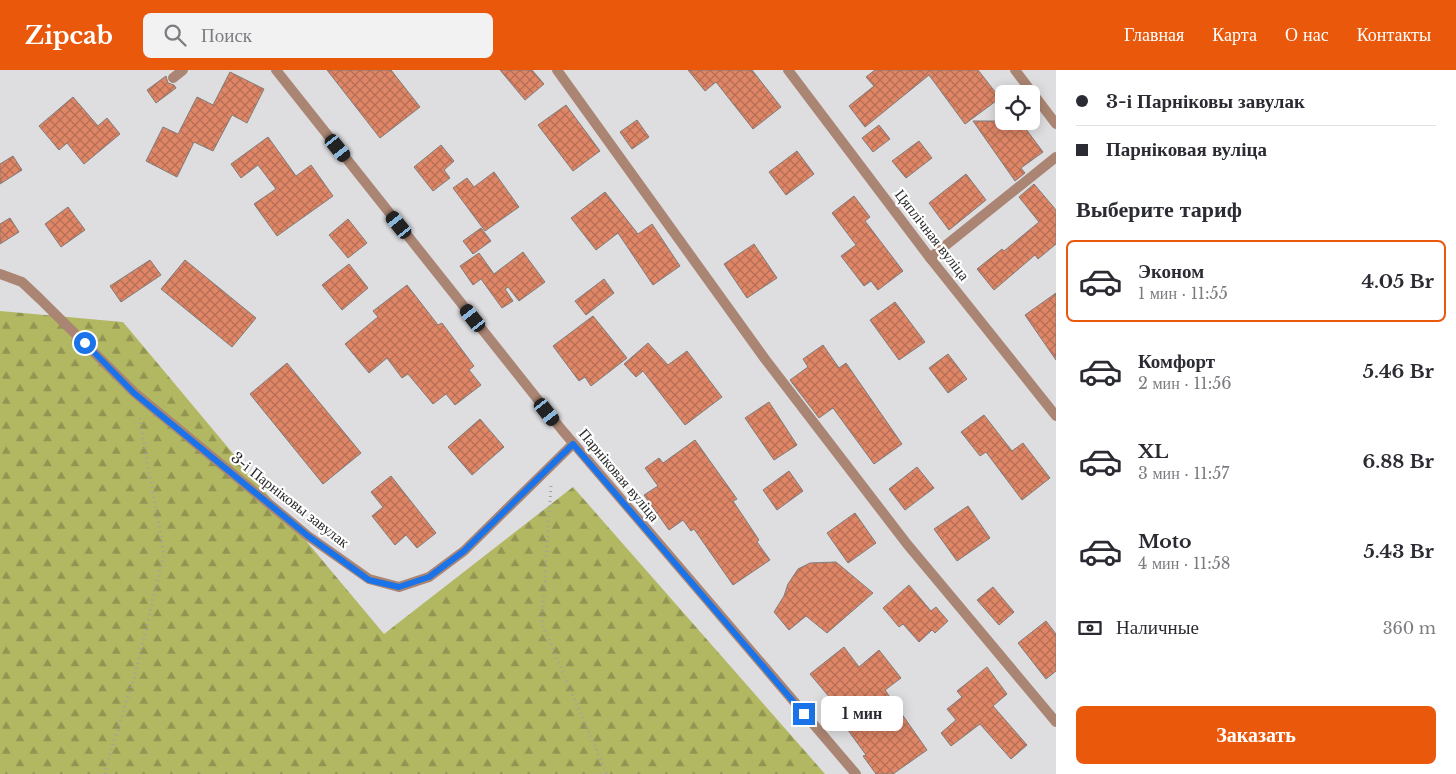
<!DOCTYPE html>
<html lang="ru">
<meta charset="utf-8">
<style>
:root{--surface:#fff;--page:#f2f2f3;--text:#2b2b33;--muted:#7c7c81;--line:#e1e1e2;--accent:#ea580c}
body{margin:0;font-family:"Libre Baskerville",serif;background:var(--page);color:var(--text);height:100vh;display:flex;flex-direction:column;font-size:19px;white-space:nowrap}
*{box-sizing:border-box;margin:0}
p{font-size:16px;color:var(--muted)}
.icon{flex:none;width:28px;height:28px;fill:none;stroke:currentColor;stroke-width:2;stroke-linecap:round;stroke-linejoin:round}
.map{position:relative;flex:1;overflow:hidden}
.side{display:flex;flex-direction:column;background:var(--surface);width:400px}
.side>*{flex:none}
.top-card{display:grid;align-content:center;height:110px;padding:0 20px;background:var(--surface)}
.controls{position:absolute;left:995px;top:15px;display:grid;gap:10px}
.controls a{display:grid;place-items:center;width:45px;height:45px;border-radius:8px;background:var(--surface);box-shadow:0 2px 12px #0003;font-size:25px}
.end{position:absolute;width:22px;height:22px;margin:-11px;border:6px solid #1a73e8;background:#fff;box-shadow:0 0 0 2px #fff}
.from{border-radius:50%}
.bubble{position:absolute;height:35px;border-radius:8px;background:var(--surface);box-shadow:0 2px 12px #0003;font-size:16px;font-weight:800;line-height:35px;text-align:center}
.car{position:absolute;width:15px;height:30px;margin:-15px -8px;border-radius:6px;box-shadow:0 0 4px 1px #0007;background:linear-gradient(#222 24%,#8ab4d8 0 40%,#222 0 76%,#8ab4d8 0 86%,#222 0)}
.top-card b{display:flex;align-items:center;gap:18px;height:48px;font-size:19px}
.top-card b+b{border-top:1px solid var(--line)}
.top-card i{width:12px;height:12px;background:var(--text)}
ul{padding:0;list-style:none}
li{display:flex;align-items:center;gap:15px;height:82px;margin:0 10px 8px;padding:0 10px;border:2px solid transparent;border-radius:8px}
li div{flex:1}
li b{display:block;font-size:19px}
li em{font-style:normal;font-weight:800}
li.selected{border-color:var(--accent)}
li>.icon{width:45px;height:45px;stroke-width:1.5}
h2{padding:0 20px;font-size:22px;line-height:60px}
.pay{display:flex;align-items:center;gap:12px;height:55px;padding:0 20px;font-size:19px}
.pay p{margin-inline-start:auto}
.primary-button{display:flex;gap:10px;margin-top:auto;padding:10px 20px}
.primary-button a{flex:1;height:58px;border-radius:8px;background:var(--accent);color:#fff;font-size:20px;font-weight:800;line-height:58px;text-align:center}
header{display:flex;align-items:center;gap:30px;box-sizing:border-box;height:70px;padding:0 25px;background:var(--accent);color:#fff}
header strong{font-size:24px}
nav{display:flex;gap:28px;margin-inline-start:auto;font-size:18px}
.search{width:350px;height:45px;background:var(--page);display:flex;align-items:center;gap:12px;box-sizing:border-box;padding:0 18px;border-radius:8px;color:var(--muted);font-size:19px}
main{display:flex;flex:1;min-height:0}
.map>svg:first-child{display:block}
.forest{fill:url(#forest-firs)}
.building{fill:url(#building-cross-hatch);stroke:#7f7c7a}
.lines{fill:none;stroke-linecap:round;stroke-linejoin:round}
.path{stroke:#a1a1a3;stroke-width:3;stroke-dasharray:1 4;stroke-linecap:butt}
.service{stroke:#ab8573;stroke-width:10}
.minor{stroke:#ab8573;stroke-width:10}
.tertiary{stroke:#ab8573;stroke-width:10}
.route{stroke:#1a73e8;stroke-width:6}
.labels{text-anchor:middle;stroke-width:4.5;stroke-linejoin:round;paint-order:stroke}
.street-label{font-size:15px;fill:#2b2b2c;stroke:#fff}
</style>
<header>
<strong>Zipcab</strong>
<div class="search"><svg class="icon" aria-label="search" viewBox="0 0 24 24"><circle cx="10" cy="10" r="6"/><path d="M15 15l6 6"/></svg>Поиск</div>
<nav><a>Главная</a><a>Карта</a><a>О нас</a><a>Контакты</a></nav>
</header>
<main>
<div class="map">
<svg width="1056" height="704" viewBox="0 0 1056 704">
<defs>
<pattern id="forest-firs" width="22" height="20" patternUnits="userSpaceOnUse" patternTransform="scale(1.25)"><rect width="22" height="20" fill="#b2b762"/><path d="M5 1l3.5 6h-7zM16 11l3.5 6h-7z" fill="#919551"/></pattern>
<pattern id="building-cross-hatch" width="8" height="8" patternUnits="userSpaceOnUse" patternTransform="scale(1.25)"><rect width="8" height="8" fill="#df8667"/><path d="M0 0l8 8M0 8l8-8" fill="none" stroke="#b56e55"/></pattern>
</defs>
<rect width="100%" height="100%" fill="#dedee1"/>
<path class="forest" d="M 0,241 L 123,252 L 384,564 L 573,417 L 825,704 L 0,704 Z"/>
<path class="building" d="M 327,0 L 391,0 L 420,37 L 380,68 Z
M 500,0 L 532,0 L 544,14 L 525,30 Z
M 688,0 L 752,0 L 781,37 L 753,59 L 716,12 L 705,21 Z
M 875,0 L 978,0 L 1000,28 L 965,54 L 929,5 L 865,57 L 849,36 L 874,16 L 866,7 Z
M 230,2 L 264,19 L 247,53 L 232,45 L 213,81 L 194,72 L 177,107 L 146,91 L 163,57 L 178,64 L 197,27 L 213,35 Z
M 166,6 L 168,13 L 174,15 L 176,18 L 156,33 L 147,20 Z
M 73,27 L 98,56 L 107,48 L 120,64 L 84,94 L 67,73 L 59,80 L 39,56 Z
M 566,35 L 600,81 L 573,101 L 538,55 Z
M 637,50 L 649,67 L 632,79 L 620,62 Z
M 973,51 L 1020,51 L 1043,82 L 1021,98 L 1025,103 L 1015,111 Z
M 879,55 L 890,69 L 873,82 L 862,68 Z
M 268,67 L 296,106 L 311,95 L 333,126 L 277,166 L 254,134 L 276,119 L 258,95 L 241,108 L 231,94 Z
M 919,71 L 932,88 L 906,108 L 892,91 Z
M 441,75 L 454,91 L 444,100 L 450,108 L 433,121 L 414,97 Z
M 797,81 L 814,104 L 786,125 L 769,102 Z
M 13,86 L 22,100 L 0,114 L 0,94 Z
M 494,102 L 519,137 L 485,161 L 453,118 L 467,108 L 474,117 Z
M 966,104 L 986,130 L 949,160 L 929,133 Z
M 1034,114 L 1056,140 L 1056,174 L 1038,189 L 1035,185 L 994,220 L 977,199 L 1002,179 L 1004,181 L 1039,152 L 1019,127 Z
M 605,122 L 638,164 L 652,154 L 680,196 L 653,215 L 618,163 L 596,180 L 571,148 Z
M 854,126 L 870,147 L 865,151 L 903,201 L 878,220 L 871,211 L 864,216 L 841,186 L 856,175 L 832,143 Z
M 68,137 L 85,160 L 61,177 L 45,154 Z
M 10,148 L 19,162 L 0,174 L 0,154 Z
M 348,149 L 367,173 L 348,188 L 329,165 Z
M 481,158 L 491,171 L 473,184 L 463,171 Z
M 754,174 L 777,208 L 747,228 L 724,194 Z
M 523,182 L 545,212 L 519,231 L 508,217 L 505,219 L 513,231 L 502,238 L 481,209 L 473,215 L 460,196 L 479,183 L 494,204 Z
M 150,190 L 161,205 L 121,232 L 110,216 Z
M 185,190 L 256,248 L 232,277 L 161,219 Z
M 349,194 L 368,218 L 342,240 L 322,215 Z
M 604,209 L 614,223 L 586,245 L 575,231 Z
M 407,215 L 438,255 L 442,253 L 474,296 L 469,300 L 481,315 L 455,335 L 446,324 L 433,334 L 408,304 L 402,308 L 387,288 L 369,303 L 345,274 L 378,247 L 373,241 Z
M 1056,223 L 1056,290 L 1025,245 Z
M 895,232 L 925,272 L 899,290 L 870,250 Z
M 593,246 L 627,288 L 591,316 L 585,307 L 579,311 L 553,276 Z
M 648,273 L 668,295 L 687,281 L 722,327 L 685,355 L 643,301 L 636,307 L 624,294 Z
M 823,275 L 839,298 L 846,293 L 902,374 L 874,394 L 833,338 L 819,348 L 790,310 L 808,297 L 803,289 Z
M 948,284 L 967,309 L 948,323 L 929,298 Z
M 287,293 L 361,383 L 323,414 L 250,324 Z
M 769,332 L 797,375 L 774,390 L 745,348 Z
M 984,345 L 1012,381 L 1023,373 L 1050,408 L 1022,430 L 986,382 L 980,386 L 961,362 Z
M 480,349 L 504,377 L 472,405 L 448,377 Z
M 695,370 L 737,429 L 733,431 L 759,470 L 757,472 L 770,490 L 733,515 L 694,459 L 691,461 L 683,450 L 669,460 L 644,425 L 658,416 L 645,398 L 659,388 L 663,393 Z
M 917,397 L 934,418 L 905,440 L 889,419 Z
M 789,401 L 803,421 L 777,440 L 763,420 Z
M 391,406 L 436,463 L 417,478 L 406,465 L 395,475 L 372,446 L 383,437 L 371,422 Z
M 968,436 L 990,468 L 957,491 L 934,459 Z
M 855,443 L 876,473 L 848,493 L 827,463 Z
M 836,492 L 873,523 L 827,563 L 806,546 L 789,560 L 774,542 L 784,526 L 788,514 L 798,499 L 810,493 Z
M 909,515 L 931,541 L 936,537 L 948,551 L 935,563 L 932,560 L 919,572 L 903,554 L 899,557 L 883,538 Z
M 993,517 L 1014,542 L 999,555 L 977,530 Z
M 1046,551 L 1056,564 L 1056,601 L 1046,609 L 1018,573 Z
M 844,577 L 859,597 L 879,580 L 901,608 L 885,620 L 927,680 L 893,704 L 876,704 L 863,686 L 866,685 L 837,645 L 841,641 L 810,604 Z
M 987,597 L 1007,624 L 993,636 L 1027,675 L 1011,689 L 980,654 L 951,676 L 941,663 L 956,650 L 947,639 L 962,627 L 957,621 Z"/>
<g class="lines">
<path class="path" d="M 551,416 L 542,554 L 607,704
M 105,704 L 108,690 L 135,605 L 164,484 L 139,345"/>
<path class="service" d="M 173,8 L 183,0
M 930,188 L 1056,87"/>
<path class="minor" d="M 557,0 L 765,289 L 907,474 L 1056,652
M 788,0 L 930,188 L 1056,346
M 1015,0 L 1056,54
M 0,204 L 22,212 L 40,229 L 135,323 L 308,466 L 369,509 L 399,517 L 429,507 L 464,481 L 573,374"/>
<path class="tertiary" d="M 276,0 L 562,360 L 856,704"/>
</g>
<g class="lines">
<path class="route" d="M 85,273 L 134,323 L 308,466 L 369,510 L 399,517 L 429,507 L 464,481 L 573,374 L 804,644"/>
</g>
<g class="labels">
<g class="street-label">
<text transform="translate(932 165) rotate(52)" y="5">Цяплічная вуліца</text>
<text transform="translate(619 405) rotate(50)" y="5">Парніковая вуліца</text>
<text transform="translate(290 430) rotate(38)" y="5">3-і Парніковы завулак</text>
</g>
</g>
</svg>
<div class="controls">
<a><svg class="icon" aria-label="locate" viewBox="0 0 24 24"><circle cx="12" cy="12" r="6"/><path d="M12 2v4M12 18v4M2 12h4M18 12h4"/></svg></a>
</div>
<i class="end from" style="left:85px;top:273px"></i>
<i class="end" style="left:804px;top:644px"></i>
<div class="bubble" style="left:821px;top:626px;width:82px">1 мин</div>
<i class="car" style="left:338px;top:78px;rotate:141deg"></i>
<i class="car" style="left:399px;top:155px;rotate:321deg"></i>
<i class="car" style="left:473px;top:248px;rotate:322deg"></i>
<i class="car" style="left:547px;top:342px;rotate:142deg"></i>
</div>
<section class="side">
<div class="top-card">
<b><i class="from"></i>3-і Парніковы завулак</b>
<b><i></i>Парніковая вуліца</b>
</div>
<h2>Выберите тариф</h2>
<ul>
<li class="selected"><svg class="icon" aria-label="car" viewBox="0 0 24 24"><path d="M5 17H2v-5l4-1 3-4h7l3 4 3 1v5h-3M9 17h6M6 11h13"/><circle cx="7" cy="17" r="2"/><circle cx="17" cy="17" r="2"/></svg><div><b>Эконом</b><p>1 мин · 11:55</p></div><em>4.05 Br</em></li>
<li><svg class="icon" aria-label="car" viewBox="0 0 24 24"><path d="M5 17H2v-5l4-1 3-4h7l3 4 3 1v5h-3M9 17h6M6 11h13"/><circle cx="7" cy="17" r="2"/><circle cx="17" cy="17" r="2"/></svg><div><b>Комфорт</b><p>2 мин · 11:56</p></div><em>5.46 Br</em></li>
<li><svg class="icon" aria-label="car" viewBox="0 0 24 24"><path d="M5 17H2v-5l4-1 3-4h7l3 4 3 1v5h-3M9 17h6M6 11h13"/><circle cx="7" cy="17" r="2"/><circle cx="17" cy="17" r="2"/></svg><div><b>XL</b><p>3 мин · 11:57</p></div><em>6.88 Br</em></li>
<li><svg class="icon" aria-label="car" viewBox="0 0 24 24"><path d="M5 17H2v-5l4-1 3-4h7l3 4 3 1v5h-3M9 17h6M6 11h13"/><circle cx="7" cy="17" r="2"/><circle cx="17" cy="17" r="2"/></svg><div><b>Moto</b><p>4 мин · 11:58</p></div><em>5.43 Br</em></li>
</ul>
<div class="pay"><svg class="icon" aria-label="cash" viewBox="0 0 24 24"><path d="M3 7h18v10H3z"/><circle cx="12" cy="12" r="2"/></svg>Наличные<p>360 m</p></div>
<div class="primary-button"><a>Заказать</a></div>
</section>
</main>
